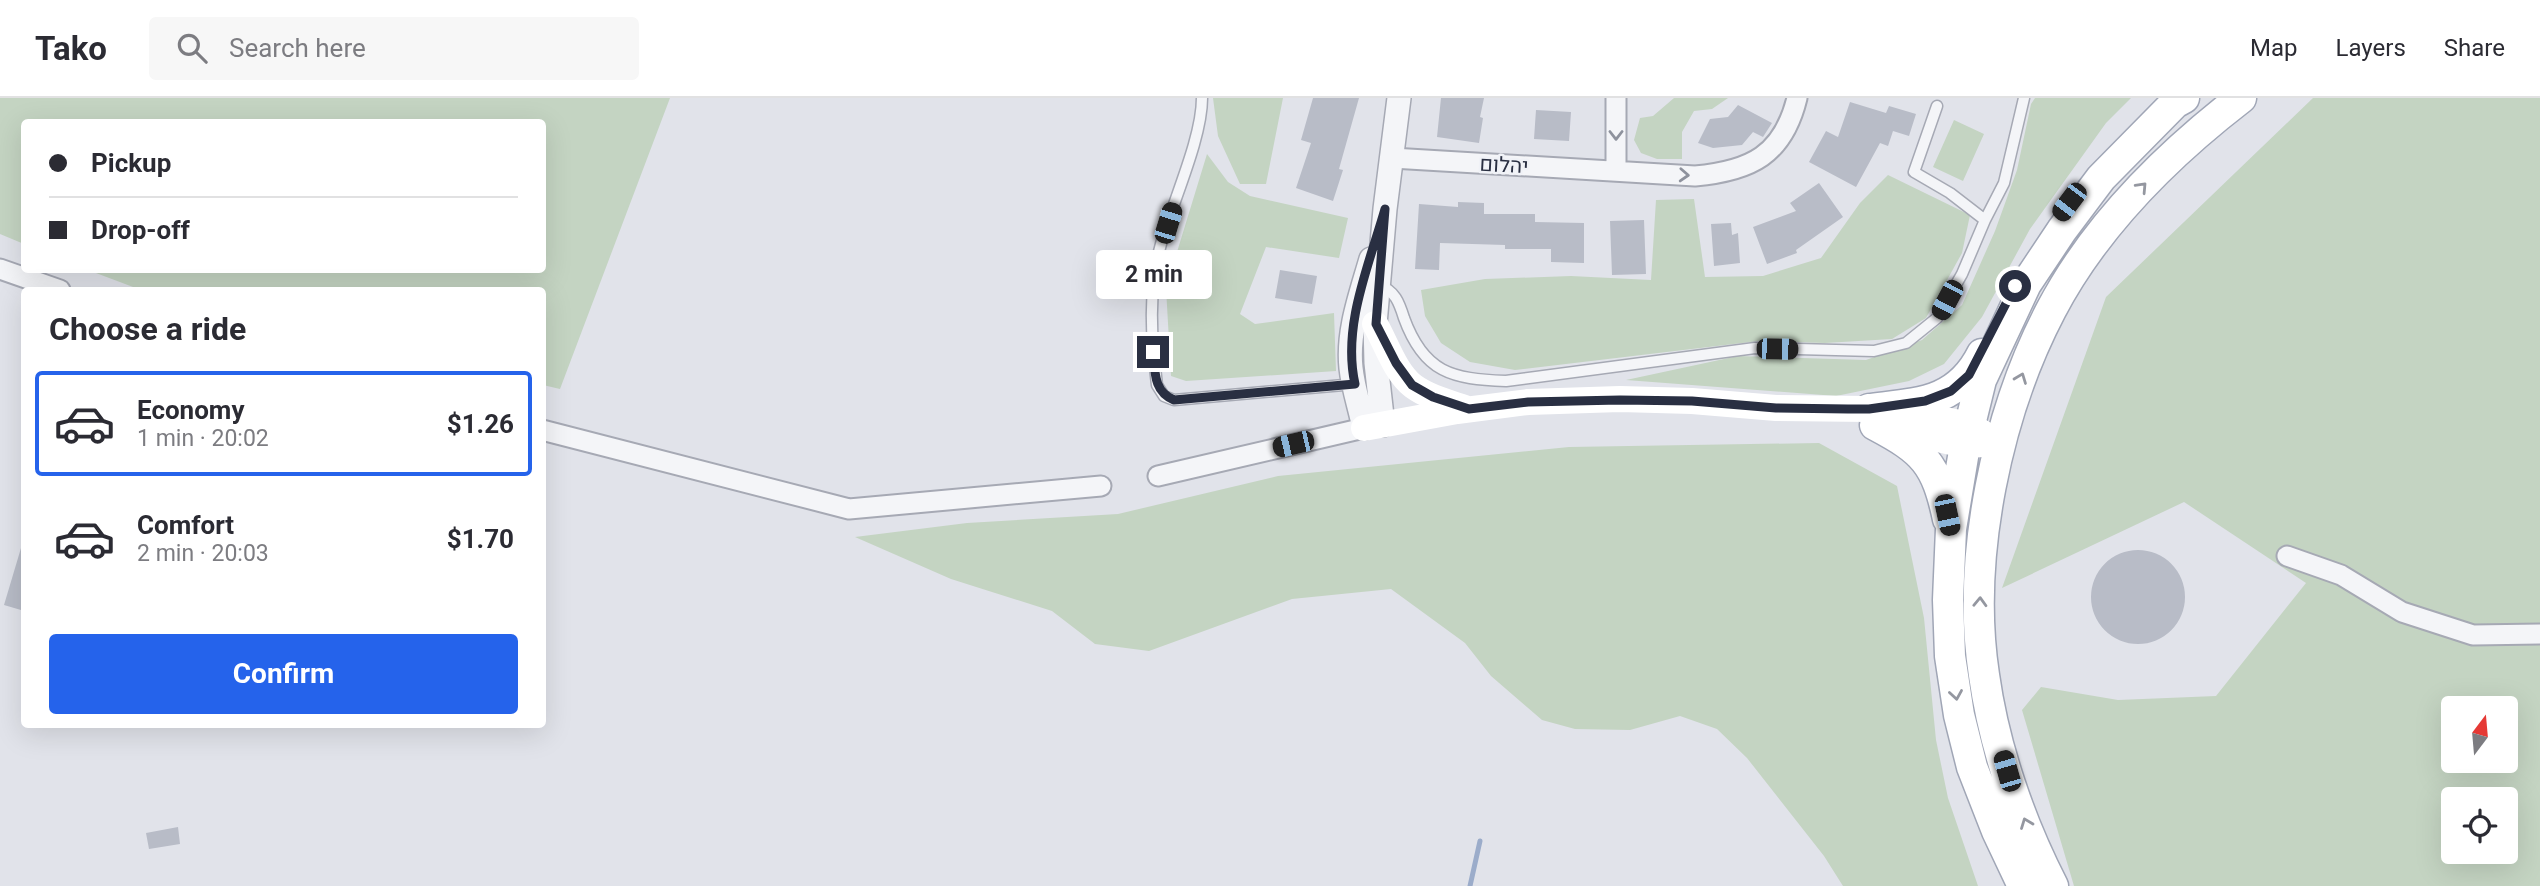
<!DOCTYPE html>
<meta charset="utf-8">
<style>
:root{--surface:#fff;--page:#f7f7f7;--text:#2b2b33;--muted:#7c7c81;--line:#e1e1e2;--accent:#2563eb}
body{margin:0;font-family:Roboto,Heebo,sans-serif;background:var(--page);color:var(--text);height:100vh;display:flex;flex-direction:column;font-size:26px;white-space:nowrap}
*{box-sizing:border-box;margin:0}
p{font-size:23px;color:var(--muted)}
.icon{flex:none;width:38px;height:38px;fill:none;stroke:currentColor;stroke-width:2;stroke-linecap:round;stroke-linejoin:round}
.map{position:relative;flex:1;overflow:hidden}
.sheet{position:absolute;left:21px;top:189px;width:525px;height:441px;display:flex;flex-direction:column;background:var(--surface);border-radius:7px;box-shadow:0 7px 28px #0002}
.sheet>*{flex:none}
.top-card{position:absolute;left:21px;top:21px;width:525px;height:154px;border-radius:7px;box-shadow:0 7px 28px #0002;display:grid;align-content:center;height:154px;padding:0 28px;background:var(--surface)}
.needle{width:46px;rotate:16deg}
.buttons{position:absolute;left:2441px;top:598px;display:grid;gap:14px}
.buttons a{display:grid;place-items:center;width:77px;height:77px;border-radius:7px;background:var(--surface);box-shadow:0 7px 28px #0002;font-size:35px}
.end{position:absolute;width:32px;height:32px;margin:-16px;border:9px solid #292f42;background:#fff;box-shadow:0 0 0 4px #fff}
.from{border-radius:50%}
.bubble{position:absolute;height:49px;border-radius:7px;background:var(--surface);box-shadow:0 7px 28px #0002;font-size:23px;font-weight:700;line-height:49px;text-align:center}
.car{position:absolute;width:21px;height:42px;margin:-21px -10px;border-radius:9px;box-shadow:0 0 5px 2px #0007;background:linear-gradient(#222 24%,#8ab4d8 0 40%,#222 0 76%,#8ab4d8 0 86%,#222 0)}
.top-card b{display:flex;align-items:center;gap:24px;height:66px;font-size:26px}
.top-card b+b{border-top:2px solid var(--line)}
.top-card i{width:18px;height:18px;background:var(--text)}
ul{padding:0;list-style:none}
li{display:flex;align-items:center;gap:21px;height:105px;margin:0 14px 10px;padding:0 14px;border:4px solid transparent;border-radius:7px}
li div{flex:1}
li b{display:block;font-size:26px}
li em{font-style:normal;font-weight:700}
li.current{border-color:var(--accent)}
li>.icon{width:63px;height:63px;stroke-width:1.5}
h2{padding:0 28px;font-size:32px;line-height:84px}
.action{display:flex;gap:14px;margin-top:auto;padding:14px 28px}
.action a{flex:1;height:80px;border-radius:7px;background:var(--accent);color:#fff;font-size:28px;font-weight:700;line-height:80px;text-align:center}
header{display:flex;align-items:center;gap:42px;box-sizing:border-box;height:98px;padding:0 35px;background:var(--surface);border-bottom:2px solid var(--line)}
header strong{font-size:33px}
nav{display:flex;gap:38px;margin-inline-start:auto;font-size:24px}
.search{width:490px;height:63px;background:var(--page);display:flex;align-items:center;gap:18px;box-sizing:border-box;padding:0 24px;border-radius:7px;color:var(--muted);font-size:26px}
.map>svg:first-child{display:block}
.green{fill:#c4d4c2;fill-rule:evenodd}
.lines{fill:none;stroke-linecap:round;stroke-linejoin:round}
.stream{stroke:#9bacca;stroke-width:5}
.building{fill:#b8bcc7}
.service-casing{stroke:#a6a9b4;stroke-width:13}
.minor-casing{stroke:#a6a9b4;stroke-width:23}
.tertiary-casing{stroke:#a6a9b4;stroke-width:26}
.primary-casing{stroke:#a0a6b6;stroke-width:33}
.service{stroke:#f4f5f8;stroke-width:10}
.minor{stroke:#f4f5f8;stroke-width:19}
.tertiary{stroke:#f4f5f8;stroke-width:23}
.secondary{stroke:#fff;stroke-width:26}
.primary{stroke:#fff;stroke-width:30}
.oneway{stroke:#8e929d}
.oneway2{stroke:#9497a0}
.route{stroke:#292f42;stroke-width:9}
.labels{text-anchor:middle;stroke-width:5;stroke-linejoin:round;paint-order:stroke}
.street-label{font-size:21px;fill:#292f42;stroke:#f0f2f7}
</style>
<header>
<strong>Tako</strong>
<div class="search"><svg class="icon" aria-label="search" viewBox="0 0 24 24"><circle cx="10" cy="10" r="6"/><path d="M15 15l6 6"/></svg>Search here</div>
<nav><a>Map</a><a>Layers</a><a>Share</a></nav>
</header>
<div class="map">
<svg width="2540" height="788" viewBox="0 0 2540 788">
<rect width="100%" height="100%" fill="#e1e3ea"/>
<path class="green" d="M 0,0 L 670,0 L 560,291 L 543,287 L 542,192 L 141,192 L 88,172 L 542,172 L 542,24 L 24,24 L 24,146 L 0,136 Z
M 1213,0 L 1283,0 L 1266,86 L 1240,86 L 1218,38 Z
M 1674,0 L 1728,0 L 1712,11 L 1694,13 L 1682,34 L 1682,61 L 1657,61 L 1641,55 L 1634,42 L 1640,20 L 1653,18 Z
M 2035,0 L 2131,0 L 2106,25 L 2030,131 L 1982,219 L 1944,266 L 1909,283 L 1836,298 L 1626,282 L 1738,258 L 1866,262 L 1922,242 L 1962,207 L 1995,133 L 2017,72 L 2031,6 Z
M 2313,0 L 2540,0 L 2540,788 L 2074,788 L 2022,612 L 2041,589 L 2118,602 L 2216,598 L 2306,485 L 2184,404 L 2002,490 L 2106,199 ZM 2454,611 L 2506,611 L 2506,663 L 2454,663 ZM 2454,702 L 2506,702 L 2506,754 L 2454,754 Z
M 1954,22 L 1984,36 L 1963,83 L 1933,69 Z
M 1207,56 L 1228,84 L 1250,98 L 1348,120 L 1339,160 L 1266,149 L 1240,216 L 1255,226 L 1334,215 L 1336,273 L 1186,283 L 1171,278 L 1166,190 Z
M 1888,77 L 1970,117 L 1962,155 L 1926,220 L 1892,241 L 1825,245 L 1759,243 L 1515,272 L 1470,264 L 1441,245 L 1425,218 L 1421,192 L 1485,181 L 1571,178 L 1651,182 L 1656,102 L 1694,101 L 1705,179 L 1763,178 L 1821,160 L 1860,105 Z
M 1819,345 L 1897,388 L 1924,520 L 1936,642 L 1948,700 L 1978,788 L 1843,788 L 1824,758 L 1747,660 L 1717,631 L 1680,618 L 1630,632 L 1575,631 L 1542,622 L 1491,578 L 1465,545 L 1391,491 L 1292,501 L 1149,553 L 1095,546 L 1052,513 L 951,481 L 855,439 L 967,425 L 1118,416 L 1278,378 L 1569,349 Z"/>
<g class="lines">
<path class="stream" d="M 1470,788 L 1480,743"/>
</g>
<path class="building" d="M 1313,0 L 1359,0 L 1339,71 L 1343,72 L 1333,103 L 1296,90 L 1311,45 L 1301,42 Z
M 1441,0 L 1484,0 L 1480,19 L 1483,20 L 1479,45 L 1437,39 Z
M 1850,4 L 1886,15 L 1889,8 L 1916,16 L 1909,38 L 1893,33 L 1888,48 L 1880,45 L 1856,89 L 1809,64 L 1826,33 L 1838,39 Z
M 1738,7 L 1772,25 L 1763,39 L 1753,34 L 1742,47 L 1713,50 L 1698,45 L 1710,21 L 1728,19 Z
M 1536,12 L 1571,14 L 1569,43 L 1534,41 Z
M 1819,85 L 1843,119 L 1796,152 L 1797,155 L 1767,166 L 1753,129 L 1796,113 L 1790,105 Z
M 1458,104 L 1484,105 L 1484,116 L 1535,116 L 1535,124 L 1584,125 L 1584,165 L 1551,164 L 1551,151 L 1505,151 L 1505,147 L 1440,145 L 1439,172 L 1415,171 L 1419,106 L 1458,109 Z
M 1644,122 L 1646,176 L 1612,177 L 1610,123 Z
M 1731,125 L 1732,137 L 1738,135 L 1740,165 L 1714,168 L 1711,126 Z
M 1280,172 L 1317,178 L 1312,206 L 1275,200 Z
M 21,450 L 24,451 L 24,499 L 21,512 L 4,507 Z
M2091 499a47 47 0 1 1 94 0a47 47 0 1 1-94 0Z
M 178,729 L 180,746 L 149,751 L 146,735 Z"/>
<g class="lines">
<g class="service-casing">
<path id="service" d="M 1202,0 C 1202,41 1172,105 1161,146 C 1148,193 1151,239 1157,287 L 1164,298 L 1174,302 L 1355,286
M 1937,8 L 1914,74 L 1950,95 L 1985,122
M 1379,187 C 1395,193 1399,204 1404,220 C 1424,275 1452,281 1506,283 L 1755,250 L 1874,253 L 1906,245 L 1937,220 L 1962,176 L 1985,122 L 2004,85 L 2024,0"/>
</g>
<g class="minor-casing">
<path id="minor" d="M 1616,0 L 1616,73
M 1392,60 L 1695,78 C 1751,73 1783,57 1797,0
M 0,171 L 60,192
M 542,332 L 849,411 L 1101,388
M 1158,378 L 1364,330
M 2287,458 L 2341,477 L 2402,514 L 2473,537 L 2540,536"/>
</g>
<g class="tertiary-casing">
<path id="tertiary" d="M 1383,327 L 1376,265 L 1375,226 L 1385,111 L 1399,0
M 1364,330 C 1360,310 1353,290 1351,270 C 1347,233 1361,196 1371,161"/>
</g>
<g class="primary-casing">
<path id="primary" d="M 1869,311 C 1917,305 1957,306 1982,256
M 1875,327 C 1924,353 1936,365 1948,421
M 2023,788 L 1997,733 L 1972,669 L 1959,617 L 1950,558 L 1948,502 L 1951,431 L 1965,347 L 1981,282 L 2026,186 L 2062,132 L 2101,80 L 2175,5 L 2184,0
M 2053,788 C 2020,724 1994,649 1984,577 C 1966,460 1997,315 2051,212 C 2095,128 2167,57 2241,0"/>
</g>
<use href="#service" class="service"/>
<use href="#minor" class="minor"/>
<use href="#tertiary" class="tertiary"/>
<path class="secondary" d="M 1375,226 C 1386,245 1395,274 1413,288 C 1428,299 1447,304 1465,310
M 1884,329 L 1965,347 L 1984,346
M 1364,330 L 1457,313 L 1528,304 L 1620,301 L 1692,303 L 1776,310 L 1869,311 L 1921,317 L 1969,327 L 1999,345"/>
<use href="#primary" class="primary"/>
</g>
<defs><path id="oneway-chevron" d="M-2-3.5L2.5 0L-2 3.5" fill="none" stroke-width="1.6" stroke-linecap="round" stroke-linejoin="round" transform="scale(1.75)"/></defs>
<g class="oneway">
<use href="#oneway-chevron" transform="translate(1616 37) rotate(90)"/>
<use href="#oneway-chevron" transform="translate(1684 77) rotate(3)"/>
</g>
<g class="oneway2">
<use href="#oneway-chevron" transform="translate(2142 89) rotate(-47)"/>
<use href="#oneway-chevron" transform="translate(2021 280) rotate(-69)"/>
<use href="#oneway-chevron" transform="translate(1980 504) rotate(-88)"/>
<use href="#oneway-chevron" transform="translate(1956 597) rotate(81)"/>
<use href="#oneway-chevron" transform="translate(2026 725) rotate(-111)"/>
</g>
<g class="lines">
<path class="route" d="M 1153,254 C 1155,275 1154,294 1174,302 L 1355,286 C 1342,228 1369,167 1385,111 L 1376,226 L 1396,265 L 1412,287 L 1433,299 L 1469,311 L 1528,304 L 1620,302 L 1692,303 L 1776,310 L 1848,311 L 1869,311 L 1925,303 L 1951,293 L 1969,277 L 2015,188"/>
</g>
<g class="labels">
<g class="street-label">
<text transform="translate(1504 67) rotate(3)" y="7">יהלום</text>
</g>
</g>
</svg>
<div class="buttons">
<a><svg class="needle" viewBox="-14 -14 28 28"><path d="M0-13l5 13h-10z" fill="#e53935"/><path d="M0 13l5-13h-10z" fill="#7c7c81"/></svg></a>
<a><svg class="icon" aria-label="locate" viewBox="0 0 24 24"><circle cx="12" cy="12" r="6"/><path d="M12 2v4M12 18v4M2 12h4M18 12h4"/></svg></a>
</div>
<i class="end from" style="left:2015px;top:188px"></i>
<i class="end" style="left:1153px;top:254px"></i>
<div class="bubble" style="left:1096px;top:152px;width:116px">2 min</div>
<i class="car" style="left:2069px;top:104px;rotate:217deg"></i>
<i class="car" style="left:1168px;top:125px;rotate:17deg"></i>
<i class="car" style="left:1947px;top:202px;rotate:208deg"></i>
<i class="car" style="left:1777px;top:251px;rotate:91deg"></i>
<i class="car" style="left:1293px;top:346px;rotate:257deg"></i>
<i class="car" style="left:1947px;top:417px;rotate:168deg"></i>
<i class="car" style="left:2007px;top:673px;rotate:344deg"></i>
<div class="top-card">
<b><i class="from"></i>Pickup</b>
<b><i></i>Drop-off</b>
</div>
<section class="sheet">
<h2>Choose a ride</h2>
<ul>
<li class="current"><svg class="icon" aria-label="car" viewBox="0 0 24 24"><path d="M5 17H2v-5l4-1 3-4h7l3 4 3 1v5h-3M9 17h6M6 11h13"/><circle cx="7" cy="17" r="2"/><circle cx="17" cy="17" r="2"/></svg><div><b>Economy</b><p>1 min · 20:02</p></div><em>$1.26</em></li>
<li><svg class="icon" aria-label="car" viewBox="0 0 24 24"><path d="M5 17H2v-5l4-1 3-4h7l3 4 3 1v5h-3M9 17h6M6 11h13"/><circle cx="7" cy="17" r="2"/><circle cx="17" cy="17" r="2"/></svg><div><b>Comfort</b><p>2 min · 20:03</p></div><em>$1.70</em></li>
</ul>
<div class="action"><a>Confirm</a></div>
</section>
</div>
